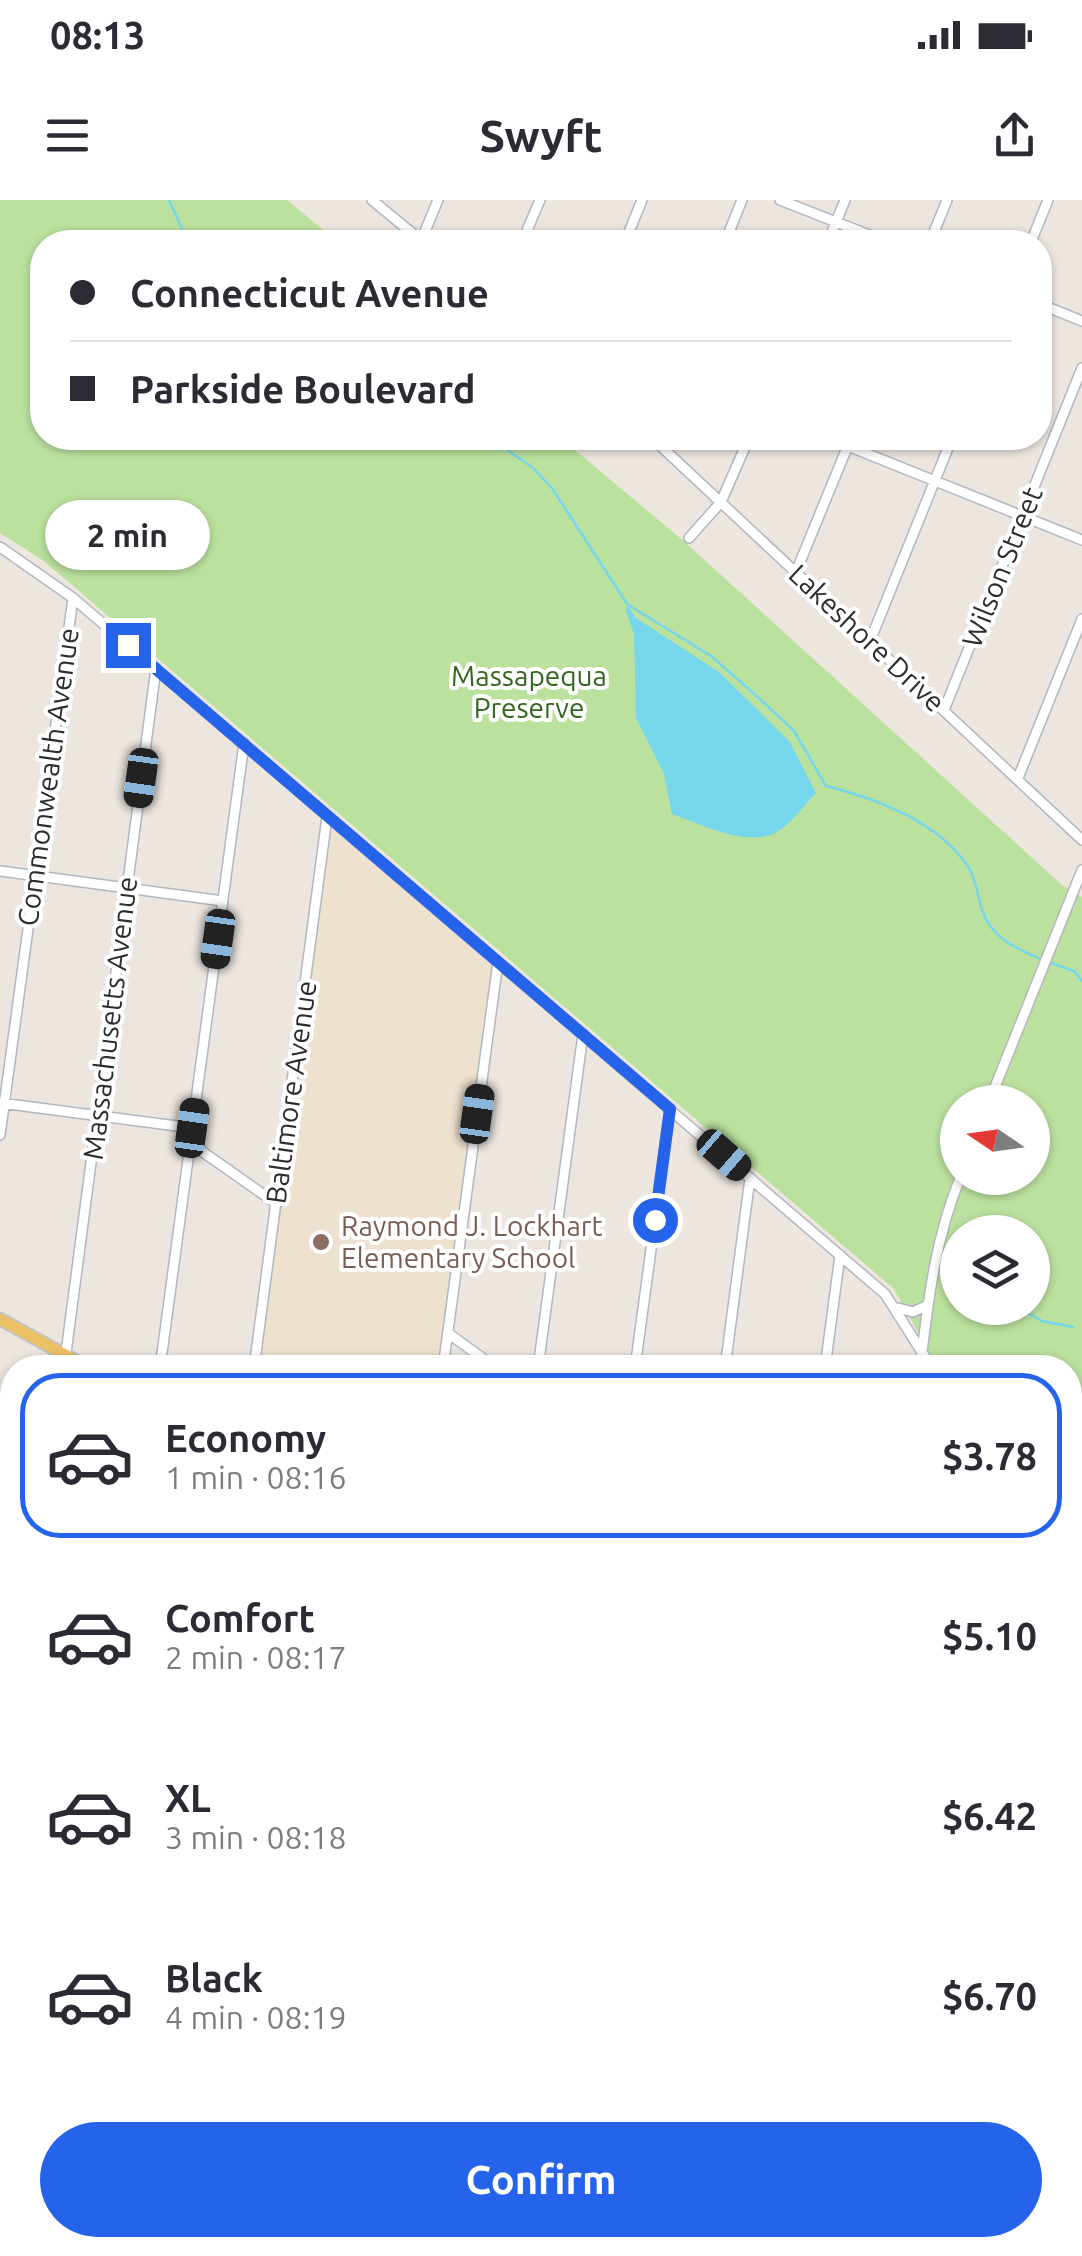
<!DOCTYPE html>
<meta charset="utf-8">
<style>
:root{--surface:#fff;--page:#f2f2f3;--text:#2b2b33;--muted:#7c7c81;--line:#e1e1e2;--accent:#2563eb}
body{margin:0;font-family:Ubuntu,sans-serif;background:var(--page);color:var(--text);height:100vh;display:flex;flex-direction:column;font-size:38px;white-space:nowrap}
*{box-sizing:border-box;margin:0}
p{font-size:32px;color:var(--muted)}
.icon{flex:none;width:55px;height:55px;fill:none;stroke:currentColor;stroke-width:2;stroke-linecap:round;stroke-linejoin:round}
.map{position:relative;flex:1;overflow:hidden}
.drawer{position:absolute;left:0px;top:1155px;width:1082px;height:902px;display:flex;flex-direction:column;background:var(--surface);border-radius:40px 40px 0 0;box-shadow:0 2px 8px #0004}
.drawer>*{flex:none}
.banner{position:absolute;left:30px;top:30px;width:1022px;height:220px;border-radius:40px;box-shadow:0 2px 8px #0004;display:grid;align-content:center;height:220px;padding:0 40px;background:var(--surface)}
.needle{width:65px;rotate:283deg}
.controls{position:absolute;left:940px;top:885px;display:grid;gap:20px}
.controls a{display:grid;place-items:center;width:110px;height:110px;border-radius:50%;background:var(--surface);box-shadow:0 2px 8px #0004;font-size:50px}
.end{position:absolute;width:45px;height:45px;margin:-22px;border:12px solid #2563eb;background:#fff;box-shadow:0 0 0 5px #fff}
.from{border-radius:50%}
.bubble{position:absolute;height:70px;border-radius:35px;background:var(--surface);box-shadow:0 2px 8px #0004;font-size:32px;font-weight:700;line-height:70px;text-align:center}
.car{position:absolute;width:30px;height:60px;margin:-30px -15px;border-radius:12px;box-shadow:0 0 8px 2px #0007;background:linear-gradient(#222 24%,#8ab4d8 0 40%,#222 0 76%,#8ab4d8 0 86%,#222 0)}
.banner b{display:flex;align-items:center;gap:35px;height:95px;font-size:38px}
.banner b+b{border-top:2px solid var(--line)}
.banner i{width:25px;height:25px;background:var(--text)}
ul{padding:18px 0 0;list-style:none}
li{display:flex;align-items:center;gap:30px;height:165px;margin:0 20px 15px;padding:0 20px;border:5px solid transparent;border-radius:40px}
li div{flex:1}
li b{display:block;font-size:38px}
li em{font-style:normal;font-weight:700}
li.active{border-color:var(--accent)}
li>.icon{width:90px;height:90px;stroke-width:1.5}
.primary-button{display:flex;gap:20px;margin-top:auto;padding:20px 40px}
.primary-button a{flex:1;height:115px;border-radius:60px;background:var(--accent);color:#fff;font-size:40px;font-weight:700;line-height:115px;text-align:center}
.status{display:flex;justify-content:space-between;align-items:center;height:70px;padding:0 50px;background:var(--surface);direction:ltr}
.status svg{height:28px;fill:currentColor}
header{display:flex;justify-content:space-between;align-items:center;height:130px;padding:0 40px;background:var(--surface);font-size:45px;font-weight:700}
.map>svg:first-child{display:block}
.education{fill:#eee1cf}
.green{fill:#bbe19e;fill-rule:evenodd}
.water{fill:#76d6eb}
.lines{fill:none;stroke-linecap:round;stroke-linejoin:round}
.stream{stroke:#76d6eb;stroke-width:2.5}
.minor-casing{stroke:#b2b6bf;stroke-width:12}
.major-casing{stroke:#c4c4c4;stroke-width:15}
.minor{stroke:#fff;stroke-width:9}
.major{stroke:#ecc065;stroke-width:11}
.route{stroke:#2563eb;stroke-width:12}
.education-dot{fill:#8d6e63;stroke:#fff;stroke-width:4}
.labels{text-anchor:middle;stroke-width:8;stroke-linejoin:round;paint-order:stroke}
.street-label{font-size:28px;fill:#2c2c2c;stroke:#fff}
.park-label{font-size:28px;fill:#33671d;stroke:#fff}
.education-label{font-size:28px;fill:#785e54;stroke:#fff;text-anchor:start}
</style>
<div class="status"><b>08:13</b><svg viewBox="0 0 49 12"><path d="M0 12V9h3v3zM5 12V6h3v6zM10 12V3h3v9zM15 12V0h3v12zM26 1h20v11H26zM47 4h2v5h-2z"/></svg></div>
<header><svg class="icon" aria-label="menu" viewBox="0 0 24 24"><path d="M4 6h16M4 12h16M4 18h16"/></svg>Swyft<svg class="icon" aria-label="share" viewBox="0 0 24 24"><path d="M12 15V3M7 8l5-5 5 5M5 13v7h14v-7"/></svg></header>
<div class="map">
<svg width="1082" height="2056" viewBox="0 0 1082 2056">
<rect width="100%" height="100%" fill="#ede6df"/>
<path class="education" d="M 331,627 L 495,763 L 440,1167 L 259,1168 Z"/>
<path class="green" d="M 0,0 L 287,0 L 338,42 L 42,42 L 42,238 L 571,238 L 568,244 L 686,343 L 1062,685 L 1082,697 L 1082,1359 L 1070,1350 L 1070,1168 L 937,1167 L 894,1089 L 44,361 L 0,333 ZM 958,902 L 1032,902 L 1032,978 L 958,978 ZM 958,1032 L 1032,1032 L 1032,1108 L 958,1108 Z"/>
<path class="water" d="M 627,404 L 636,418 L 719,472 L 790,542 L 816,593 C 803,606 786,632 767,636 C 736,643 701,624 672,614 L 664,574 L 636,518 L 634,434 L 626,411 Z"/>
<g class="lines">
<path class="stream" d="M 169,0 L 188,42
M 490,238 L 532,267 L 552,288 L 627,404 L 711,456 L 760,499 L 794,531 L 826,586 C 878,599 941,622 970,670 C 976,681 978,696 981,707 C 990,738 1017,749 1043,760
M 1051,763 L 1074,771 L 1082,781
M 944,1051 L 958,1050
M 1019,1108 L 1042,1121 L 1073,1127"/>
<g class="minor-casing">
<path id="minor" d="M 372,0 L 423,42
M 780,0 L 887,42
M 421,41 L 438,0
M 522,42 L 540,0
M 625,42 L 642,0
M 725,42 L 742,0
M 828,42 L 845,0
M 930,42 L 947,0
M 1031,42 L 1048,0
M 1040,104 L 1082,121
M 652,238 L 1082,640
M 828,238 L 1082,340
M 689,338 L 721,302 L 749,238
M 0,347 L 73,398 L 885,1094 L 932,1168
M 796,372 L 851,238
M 870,441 L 952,238
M 944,510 L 1082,168
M 1018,578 L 1082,419
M 0,671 L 223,701
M 989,902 L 1082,670
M 1,903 L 192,928
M 0,935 L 73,398
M 190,943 L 277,1004
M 898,1108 L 913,1112 L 928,1105
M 448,1133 L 496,1168
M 64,1168 L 156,468
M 160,1168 L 244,543
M 254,1168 L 327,617
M 443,1168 L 498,762
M 538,1168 L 583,834
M 635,1168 L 670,909
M 725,1168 L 750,978
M 825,1168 L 840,1055
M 920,1168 C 928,1102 935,1039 960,978
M 1070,1364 L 1082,1373
M 1070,1464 L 1082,1375
M 0,1480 L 12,1483
M 1070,1588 L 1082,1597
M 0,1644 L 12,1551
M 0,1766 L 12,1768
M 1070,1911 L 1082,1913
M 39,2056 L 41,2045
M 135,2056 L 136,2045
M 230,2056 L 231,2045
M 324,2056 L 325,2045
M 419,2056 L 420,2045
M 515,2056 L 516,2045
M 608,2056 L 609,2045
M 705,2056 L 707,2045
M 802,2056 L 803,2045
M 895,2056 L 897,2045
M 990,2056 L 992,2045"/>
</g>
<g class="major-casing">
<path id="major" d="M 0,1119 L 89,1168
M 1070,1717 L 1082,1724"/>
</g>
<use href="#minor" class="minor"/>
<use href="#major" class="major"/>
</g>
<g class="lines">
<path class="route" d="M 128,445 L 670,909 L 655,1020"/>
</g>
<circle class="education-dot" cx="321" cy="1042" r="10"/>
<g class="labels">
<g class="street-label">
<text transform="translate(1002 367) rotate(-68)" y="10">Wilson Street</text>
<text transform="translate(867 438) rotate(43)" y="10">Lakeshore Drive</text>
<text transform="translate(48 577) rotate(-82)" y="10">Commonwealth Avenue</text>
<text transform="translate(110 818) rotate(-83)" y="10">Massachusetts Avenue</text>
<text transform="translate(291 892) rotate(-82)" y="10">Baltimore Avenue</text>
</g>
<g class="park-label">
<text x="529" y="486">Massapequa<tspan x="529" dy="32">Preserve</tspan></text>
</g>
<g class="education-label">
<text x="341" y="1036">Raymond J. Lockhart<tspan x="341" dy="32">Elementary School</tspan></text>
</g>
</g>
</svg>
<div class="controls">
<a><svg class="needle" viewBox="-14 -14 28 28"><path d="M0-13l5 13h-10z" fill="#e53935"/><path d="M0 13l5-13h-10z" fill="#7c7c81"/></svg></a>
<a><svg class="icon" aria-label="layers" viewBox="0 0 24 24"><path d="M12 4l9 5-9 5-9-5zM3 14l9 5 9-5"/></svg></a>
</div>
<i class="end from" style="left:655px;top:1020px"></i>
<i class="end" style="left:128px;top:445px"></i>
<div class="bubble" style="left:45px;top:300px;width:165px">2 min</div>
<i class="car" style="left:141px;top:578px;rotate:188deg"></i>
<i class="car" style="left:218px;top:739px;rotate:188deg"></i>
<i class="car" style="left:477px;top:914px;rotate:8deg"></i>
<i class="car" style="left:192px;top:928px;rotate:8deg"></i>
<i class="car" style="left:724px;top:955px;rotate:131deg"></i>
<div class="banner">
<b><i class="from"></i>Connecticut Avenue</b>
<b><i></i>Parkside Boulevard</b>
</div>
<section class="drawer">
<ul>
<li class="active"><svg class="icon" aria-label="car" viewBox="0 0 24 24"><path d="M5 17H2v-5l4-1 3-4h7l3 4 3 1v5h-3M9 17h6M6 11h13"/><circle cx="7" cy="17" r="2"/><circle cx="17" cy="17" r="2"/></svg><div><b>Economy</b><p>1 min · 08:16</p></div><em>$3.78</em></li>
<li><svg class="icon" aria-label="car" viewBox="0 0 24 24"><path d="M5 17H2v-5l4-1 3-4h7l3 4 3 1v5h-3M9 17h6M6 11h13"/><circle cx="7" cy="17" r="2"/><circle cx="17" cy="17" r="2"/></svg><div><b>Comfort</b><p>2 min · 08:17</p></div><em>$5.10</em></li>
<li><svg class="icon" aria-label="car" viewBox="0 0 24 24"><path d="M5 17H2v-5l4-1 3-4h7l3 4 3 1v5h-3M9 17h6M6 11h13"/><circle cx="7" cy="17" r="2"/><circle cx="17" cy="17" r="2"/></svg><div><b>XL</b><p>3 min · 08:18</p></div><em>$6.42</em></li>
<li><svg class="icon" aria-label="car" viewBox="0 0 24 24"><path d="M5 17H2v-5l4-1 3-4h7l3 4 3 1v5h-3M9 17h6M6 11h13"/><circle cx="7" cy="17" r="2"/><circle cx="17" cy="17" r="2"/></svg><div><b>Black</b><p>4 min · 08:19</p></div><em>$6.70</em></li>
</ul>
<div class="primary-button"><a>Confirm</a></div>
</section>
</div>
